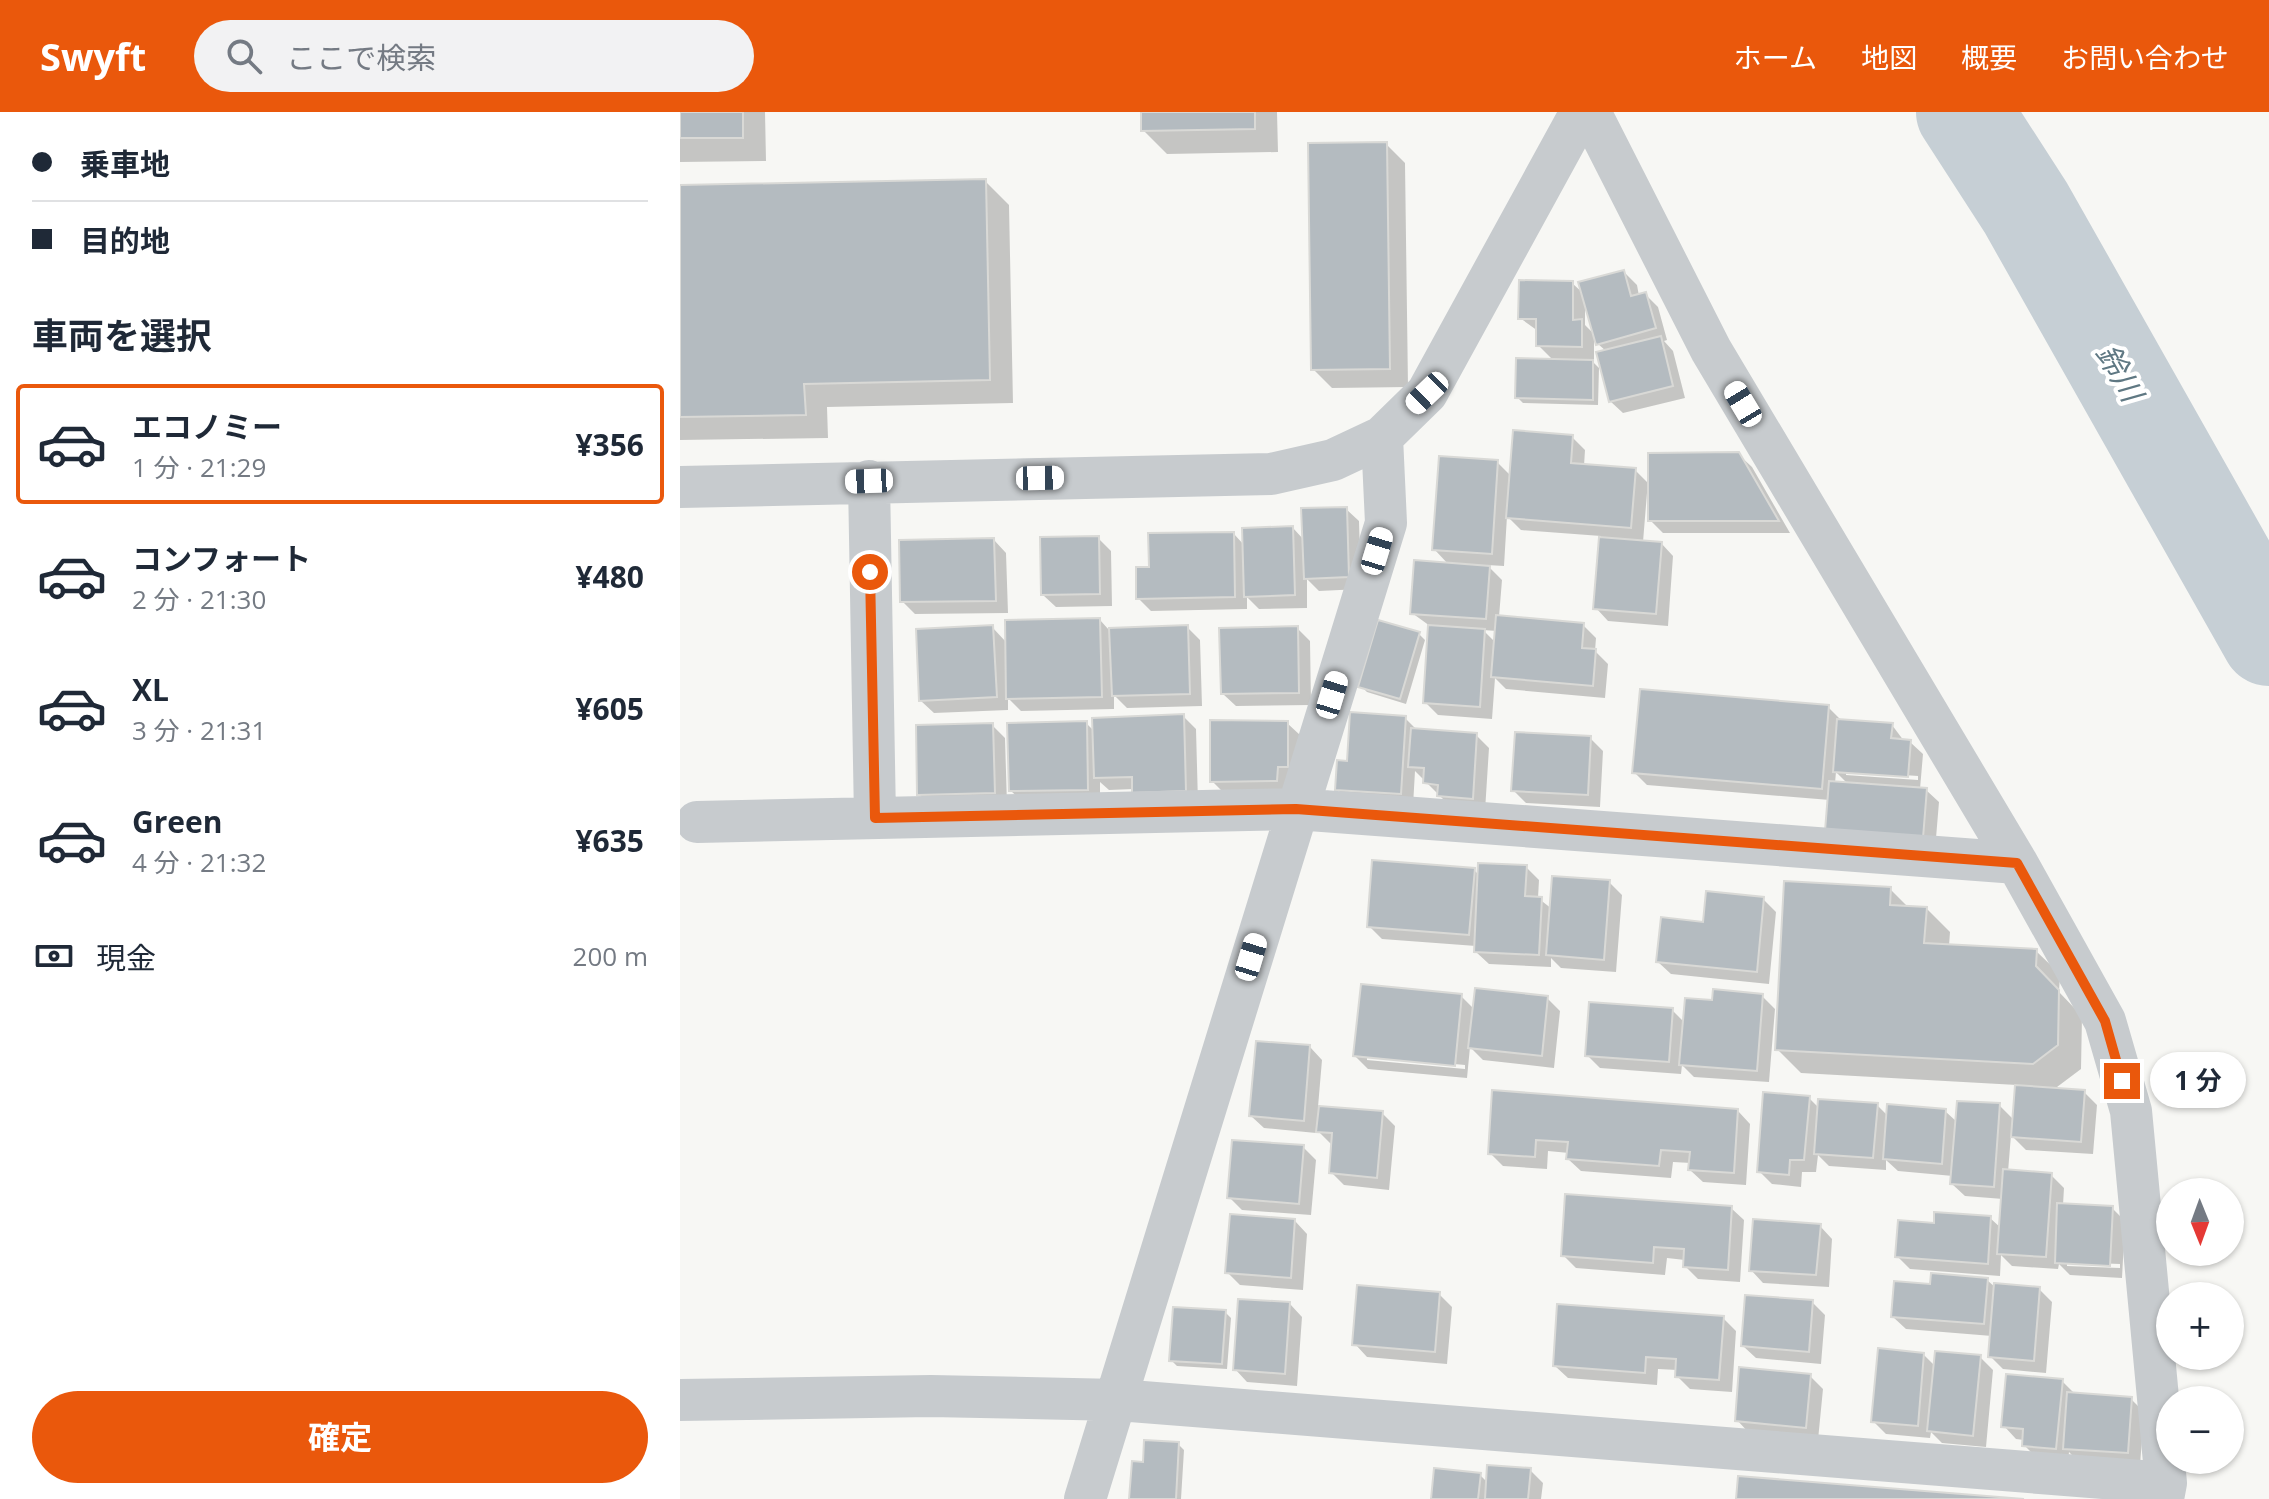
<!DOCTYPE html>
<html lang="ja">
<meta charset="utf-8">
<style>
:root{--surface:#fff;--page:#f2f2f3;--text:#1f2937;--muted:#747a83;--line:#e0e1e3;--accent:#ea580c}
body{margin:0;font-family:"Open Sans","Noto Sans JP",sans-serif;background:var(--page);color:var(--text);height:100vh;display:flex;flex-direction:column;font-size:30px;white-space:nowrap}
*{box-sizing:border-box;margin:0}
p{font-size:26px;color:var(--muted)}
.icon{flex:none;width:44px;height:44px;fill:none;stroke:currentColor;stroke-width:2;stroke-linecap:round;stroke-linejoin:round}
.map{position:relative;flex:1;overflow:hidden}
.sheet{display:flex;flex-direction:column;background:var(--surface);width:680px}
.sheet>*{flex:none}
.banner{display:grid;align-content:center;height:176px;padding:0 32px;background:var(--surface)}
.needle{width:52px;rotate:179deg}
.buttons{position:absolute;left:1476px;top:1066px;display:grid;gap:16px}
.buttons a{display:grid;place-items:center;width:88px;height:88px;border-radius:50%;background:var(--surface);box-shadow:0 2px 6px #0004;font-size:40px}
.end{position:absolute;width:36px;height:36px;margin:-18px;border:10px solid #ea580c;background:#fff;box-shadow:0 0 0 4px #fff}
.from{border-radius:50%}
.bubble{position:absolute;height:56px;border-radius:28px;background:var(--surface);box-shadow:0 2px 6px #0004;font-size:26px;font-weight:700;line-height:56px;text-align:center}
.car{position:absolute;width:24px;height:48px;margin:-24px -12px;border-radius:10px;box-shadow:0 0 6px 2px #0007;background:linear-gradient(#fff 24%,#345 0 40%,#fff 0 76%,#345 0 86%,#fff 0)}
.banner b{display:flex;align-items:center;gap:28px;height:76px;font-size:30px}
.banner b+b{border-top:2px solid var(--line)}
.banner i{width:20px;height:20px;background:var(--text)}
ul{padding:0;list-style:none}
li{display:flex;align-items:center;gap:24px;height:120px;margin:0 16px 12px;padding:0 16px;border:4px solid transparent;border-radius:8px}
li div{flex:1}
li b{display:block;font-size:30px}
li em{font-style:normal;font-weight:700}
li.on{border-color:var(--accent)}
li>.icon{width:72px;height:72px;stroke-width:1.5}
h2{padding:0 32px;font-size:36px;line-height:96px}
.pay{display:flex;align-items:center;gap:20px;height:88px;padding:0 32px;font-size:30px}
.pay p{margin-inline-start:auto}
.action{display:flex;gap:16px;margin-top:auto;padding:16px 32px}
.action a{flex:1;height:92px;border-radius:48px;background:var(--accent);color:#fff;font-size:32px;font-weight:700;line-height:92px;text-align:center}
header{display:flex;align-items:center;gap:48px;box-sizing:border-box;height:112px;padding:0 40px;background:var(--accent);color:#fff}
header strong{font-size:38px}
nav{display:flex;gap:44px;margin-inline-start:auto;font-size:28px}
.search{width:560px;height:72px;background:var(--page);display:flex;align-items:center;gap:20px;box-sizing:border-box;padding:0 28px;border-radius:44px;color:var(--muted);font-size:30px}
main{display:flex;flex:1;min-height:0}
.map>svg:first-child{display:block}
.shadow{fill:#0003;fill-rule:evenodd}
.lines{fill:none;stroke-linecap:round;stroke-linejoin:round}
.river{stroke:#c6cfd5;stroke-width:96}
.building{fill:#b4bbc0;stroke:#d9d9d6;stroke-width:2}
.minor{stroke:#c7cbce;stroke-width:42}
.route{stroke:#ea580c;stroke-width:10}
.labels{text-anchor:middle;stroke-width:8;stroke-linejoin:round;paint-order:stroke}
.water-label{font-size:30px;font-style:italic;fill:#5f7883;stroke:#fff}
</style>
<header>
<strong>Swyft</strong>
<div class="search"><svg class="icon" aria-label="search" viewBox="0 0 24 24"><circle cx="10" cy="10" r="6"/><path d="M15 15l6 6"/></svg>ここで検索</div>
<nav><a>ホーム</a><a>地図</a><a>概要</a><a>お問い合わせ</a></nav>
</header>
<main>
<section class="sheet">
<div class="banner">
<b><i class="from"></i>乗車地</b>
<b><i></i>目的地</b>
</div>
<h2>車両を選択</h2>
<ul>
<li class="on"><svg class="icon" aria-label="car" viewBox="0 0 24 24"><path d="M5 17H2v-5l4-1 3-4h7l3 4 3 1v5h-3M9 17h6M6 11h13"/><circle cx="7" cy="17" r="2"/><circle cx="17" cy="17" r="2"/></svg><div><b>エコノミー</b><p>1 分 · 21:29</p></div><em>¥356</em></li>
<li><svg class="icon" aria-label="car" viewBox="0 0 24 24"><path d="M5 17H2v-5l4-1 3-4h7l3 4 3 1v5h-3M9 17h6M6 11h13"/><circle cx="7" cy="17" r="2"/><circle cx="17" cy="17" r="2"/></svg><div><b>コンフォート</b><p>2 分 · 21:30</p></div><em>¥480</em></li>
<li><svg class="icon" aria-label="car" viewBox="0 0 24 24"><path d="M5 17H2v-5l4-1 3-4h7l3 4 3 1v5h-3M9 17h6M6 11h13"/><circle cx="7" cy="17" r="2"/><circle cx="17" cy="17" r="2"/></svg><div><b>XL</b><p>3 分 · 21:31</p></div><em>¥605</em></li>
<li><svg class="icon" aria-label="car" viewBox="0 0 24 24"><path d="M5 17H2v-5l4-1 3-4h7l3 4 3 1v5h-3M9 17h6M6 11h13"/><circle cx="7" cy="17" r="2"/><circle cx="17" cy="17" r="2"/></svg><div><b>Green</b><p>4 分 · 21:32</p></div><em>¥635</em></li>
</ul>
<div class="pay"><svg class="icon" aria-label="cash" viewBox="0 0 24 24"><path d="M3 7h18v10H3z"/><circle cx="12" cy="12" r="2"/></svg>現金<p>200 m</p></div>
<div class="action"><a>確定</a></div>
</section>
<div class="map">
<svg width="1589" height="1387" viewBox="0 0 1589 1387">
<rect width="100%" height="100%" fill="#f7f7f4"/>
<path class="shadow" d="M 0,0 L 85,0 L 86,49 L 0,50 Z
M 463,0 L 597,0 L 598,40 L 487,42 L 463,18 Z
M 706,32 L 725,51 L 728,275 L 652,276 L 633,257 Z
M 305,69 L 329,93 L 333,291 L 147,295 L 148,326 L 0,328 L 0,75 Z
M 944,160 L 957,173 L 959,184 L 965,182 L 978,195 L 987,228 L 984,229 L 993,239 L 1005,286 L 943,301 L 930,289 L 926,239 L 918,232 L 905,191 L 905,213 L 914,222 L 914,247 L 910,247 L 919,256 L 918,293 L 843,291 L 837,285 L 874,249 L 858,233 L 858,219 L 840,206 L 892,171 L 904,182 Z
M 892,325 L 905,338 L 904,354 L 955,358 L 970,373 L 1058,342 L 1072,355 L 1110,421 L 983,421 L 970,408 L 970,381 L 967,381 L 963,430 L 981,431 L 993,444 L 988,514 L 928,509 L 916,496 L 921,424 L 841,418 L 827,404 L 824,454 L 807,453 L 822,468 L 819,505 L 903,513 L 916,526 L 915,539 L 928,552 L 925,586 L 826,577 L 815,566 L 812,607 L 758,603 L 745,590 L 750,514 L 732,501 L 769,453 L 754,437 L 817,350 L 831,364 ZM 803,518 L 817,519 L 816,531 Z
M 666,397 L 679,409 L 681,477 L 639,479 L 627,467 L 627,496 L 579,497 L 567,485 L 567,497 L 471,499 L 458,486 L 471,457 L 554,422 L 564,433 L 613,416 L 624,428 Z
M 418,426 L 431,439 L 432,494 L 376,495 L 363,483 Z
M 314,428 L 326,441 L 328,501 L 235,502 L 222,489 Z
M 420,508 L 429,518 L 507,515 L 520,528 L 522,594 L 447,596 L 434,583 L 434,597 L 341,599 L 328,586 L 328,598 L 254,601 L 241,589 L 312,515 L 327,531 Z
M 617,516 L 630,529 L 631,593 L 556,594 L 543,582 Z
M 739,522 L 745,528 L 726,592 L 687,580 L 681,574 Z
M 1148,595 L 1161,608 L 1212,613 L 1224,629 L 1230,630 L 1243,642 L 1240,677 L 1246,678 L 1259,690 L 1255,738 L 1150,688 L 967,673 L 954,660 ZM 1166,659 L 1238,664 L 1238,668 L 1166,663 ZM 1156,660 L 1168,672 L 1155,671 Z
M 503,604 L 516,617 L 518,691 L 454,677 L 429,678 L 420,670 L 420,690 L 344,691 L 331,679 L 406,611 L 414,619 Z
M 725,606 L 738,619 L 796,623 L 809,636 L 805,699 L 772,696 L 735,659 L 733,694 L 670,690 L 657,677 L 669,651 Z
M 607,611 L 620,623 L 609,681 L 545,682 L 532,669 Z
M 312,613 L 325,626 L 327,693 L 252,695 L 239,682 Z
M 910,626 L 923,639 L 920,695 L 846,691 L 833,678 Z
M 846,755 L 859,768 L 858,786 L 872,797 L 929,770 L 942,783 L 936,860 L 881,856 L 871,846 L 871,855 L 809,852 L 796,840 L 796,834 L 702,827 L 689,814 L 794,758 L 800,764 Z
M 1210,777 L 1229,796 L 1246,796 L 1270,820 L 1269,834 L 1356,839 L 1380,862 L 1379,880 L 1402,904 L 1401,957 L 1373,978 L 1404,980 L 1417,993 L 1413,1042 L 1346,1038 L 1331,1023 L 1328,1060 L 1371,1063 L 1384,1076 L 1383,1093 L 1432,1096 L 1445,1109 L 1442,1166 L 1390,1163 L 1379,1152 L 1378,1157 L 1332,1154 L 1321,1143 L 1320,1164 L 1230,1157 L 1217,1144 L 1256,1113 L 1310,1106 L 1321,1116 L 1323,1087 L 1285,1084 L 1272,1072 L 1273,1064 L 1218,1059 L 1206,1048 L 1206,1058 L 1149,1054 L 1138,1043 L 1136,1060 L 1122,1060 L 1121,1075 L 1092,1072 L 1079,1059 L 1129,986 L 1140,997 L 1197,993 L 1208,1004 L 1265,999 L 1277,1010 L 1319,993 L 1334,1008 L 1337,973 L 1121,961 L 1097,937 ZM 1387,1150 L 1440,1152 L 1440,1156 L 1387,1154 Z
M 1083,787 L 1096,800 L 1089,872 L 991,862 L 978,850 L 1025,812 Z
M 781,884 L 794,897 L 867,886 L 880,899 L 874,956 L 803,948 L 790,935 L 787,966 L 688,957 L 675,944 ZM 687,944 L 785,953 L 785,957 L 687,948 Z
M 1082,884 L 1095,897 L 1089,970 L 1014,965 L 1002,953 L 1001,962 L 920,956 L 907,943 L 992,898 L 1005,911 L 1034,890 Z
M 630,935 L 642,948 L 638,995 L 702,1001 L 715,1014 L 709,1078 L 664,1073 L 651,1060 L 651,1032 L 636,1017 L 636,1021 L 584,1016 L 571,1004 Z
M 814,980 L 1058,999 L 1070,1012 L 1066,1073 L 1023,1070 L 1010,1058 L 1011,1051 L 993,1050 L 991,1066 L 901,1059 L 888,1047 L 889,1041 L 868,1039 L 867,1057 L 823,1054 L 810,1041 Z
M 623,1035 L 636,1048 L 631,1103 L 562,1098 L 549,1085 Z
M 1051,1096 L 1064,1108 L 1060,1170 L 1018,1167 L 1005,1154 L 1005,1148 L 987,1146 L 985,1163 L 896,1156 L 883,1143 Z
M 615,1109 L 627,1122 L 623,1178 L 560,1173 L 547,1160 Z
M 1140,1114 L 1152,1127 L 1149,1175 L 1083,1171 L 1071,1158 Z
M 1307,1168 L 1316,1176 L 1359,1177 L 1372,1190 L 1366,1261 L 1323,1257 L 1310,1244 L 1312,1224 L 1226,1217 L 1213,1205 L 1252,1174 Z
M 759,1182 L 772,1195 L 767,1252 L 687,1245 L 675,1232 Z
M 1132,1190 L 1145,1203 L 1141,1252 L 1076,1246 L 1063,1234 Z
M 610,1192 L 622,1205 L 617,1274 L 567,1270 L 555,1257 Z
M 545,1200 L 551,1206 L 547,1257 L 497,1254 L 491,1248 Z
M 1043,1206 L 1056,1219 L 1052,1280 L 1010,1277 L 997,1264 L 997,1258 L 978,1257 L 977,1273 L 888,1266 L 875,1254 Z
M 1244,1243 L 1255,1254 L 1300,1245 L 1313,1258 L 1306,1335 L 1262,1331 L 1251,1320 L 1250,1326 L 1206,1322 L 1193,1309 Z
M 1130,1264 L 1143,1277 L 1138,1328 L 1069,1321 L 1057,1308 Z
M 1382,1269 L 1395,1282 L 1451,1287 L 1464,1300 L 1460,1353 L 1398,1349 L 1389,1340 L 1388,1349 L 1357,1346 L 1344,1333 L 1344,1328 L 1336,1327 L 1324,1314 Z
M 498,1332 L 504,1338 L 501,1387 L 451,1387 L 464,1352 Z
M 850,1358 L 863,1371 L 861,1387 L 753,1387 L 800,1363 L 808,1371 Z"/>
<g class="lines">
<path class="river" d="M 1284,0 L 1346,96 L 1589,526"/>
</g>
<path class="building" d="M 0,0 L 63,0 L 63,26 L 0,26 Z
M 461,0 L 575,0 L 575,17 L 461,19 Z
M 707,30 L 710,257 L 631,258 L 628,31 Z
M 306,67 L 310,268 L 124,272 L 126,303 L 0,305 L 0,73 Z
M 944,158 L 951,184 L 966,180 L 976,216 L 916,233 L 898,170 Z
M 839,168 L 893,169 L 893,208 L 902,207 L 902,235 L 856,234 L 856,207 L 838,207 Z
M 981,224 L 993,274 L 929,290 L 916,240 Z
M 836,246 L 913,248 L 913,288 L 835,286 Z
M 833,318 L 893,323 L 891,351 L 956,356 L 951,416 L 826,406 Z
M 1059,340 L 1099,409 L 968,409 L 968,341 Z
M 759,344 L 818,348 L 812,442 L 752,438 Z
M 667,395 L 669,465 L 624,467 L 621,396 Z
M 613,414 L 615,483 L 564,485 L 562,416 Z
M 554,420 L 555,485 L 456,487 L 456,455 L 469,455 L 468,421 Z
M 419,424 L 420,482 L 361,483 L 360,425 Z
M 919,425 L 982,430 L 976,502 L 913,497 Z
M 314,426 L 316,489 L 220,490 L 219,428 Z
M 734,448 L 810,454 L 806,507 L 730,502 Z
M 816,503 L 904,511 L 902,536 L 916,537 L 913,574 L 811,565 Z
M 420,506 L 422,585 L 326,587 L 325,508 Z
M 698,508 L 740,520 L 720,587 L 678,575 Z
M 313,513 L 317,585 L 239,589 L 236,517 Z
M 508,513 L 510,582 L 432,584 L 429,516 Z
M 748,513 L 805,517 L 800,595 L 743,591 Z
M 618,514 L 619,581 L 541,582 L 539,516 Z
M 960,577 L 1149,593 L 1142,677 L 952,661 Z
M 670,600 L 726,604 L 721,682 L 655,678 L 657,648 L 667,649 Z
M 504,602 L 506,679 L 452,681 L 452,665 L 414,666 L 412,606 Z
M 1157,607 L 1213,611 L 1211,626 L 1231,628 L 1228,665 L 1153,660 Z
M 530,608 L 608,609 L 608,655 L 598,655 L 597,669 L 530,670 Z
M 407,609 L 408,678 L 329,679 L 327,611 Z
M 313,611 L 315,681 L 237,683 L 236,613 Z
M 731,616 L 797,621 L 793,687 L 757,684 L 758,673 L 743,671 L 744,656 L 728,655 Z
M 835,620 L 911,624 L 908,683 L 831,679 Z
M 1149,669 L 1247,676 L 1243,726 L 1145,719 Z
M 692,748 L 795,756 L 789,823 L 687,815 Z
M 798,751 L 847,753 L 845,784 L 862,785 L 859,843 L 794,840 Z
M 872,764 L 930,768 L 924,848 L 866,843 Z
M 1104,769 L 1211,775 L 1210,793 L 1247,795 L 1244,831 L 1357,837 L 1356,854 L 1379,878 L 1378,933 L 1353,952 L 1095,938 Z
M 1026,779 L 1084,785 L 1077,860 L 976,850 L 981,805 L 1023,810 Z
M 681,872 L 782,882 L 775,954 L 673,944 Z
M 795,876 L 868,884 L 862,944 L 788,936 Z
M 1033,877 L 1083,882 L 1077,959 L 999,953 L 1005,886 L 1032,888 Z
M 909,890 L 993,896 L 989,950 L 905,944 Z
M 576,929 L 630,933 L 624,1009 L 569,1004 Z
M 1335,973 L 1405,978 L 1401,1030 L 1331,1025 Z
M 812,978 L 1058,997 L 1054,1061 L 1008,1058 L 1010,1040 L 981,1038 L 979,1054 L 886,1047 L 888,1030 L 856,1028 L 855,1045 L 808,1042 Z
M 1083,980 L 1130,984 L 1124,1048 L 1110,1048 L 1109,1063 L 1077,1060 Z
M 1138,987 L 1198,991 L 1193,1046 L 1134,1042 Z
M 1277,989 L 1320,991 L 1314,1075 L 1270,1072 Z
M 1207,992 L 1266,997 L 1262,1052 L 1203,1047 Z
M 639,994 L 703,999 L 697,1066 L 649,1061 L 652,1021 L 636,1020 Z
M 552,1028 L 624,1033 L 619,1092 L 547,1086 Z
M 1323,1057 L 1372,1061 L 1366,1145 L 1317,1142 Z
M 885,1082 L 1052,1094 L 1048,1158 L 1003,1155 L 1004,1137 L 974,1135 L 973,1151 L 881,1144 Z
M 1377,1091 L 1433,1094 L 1430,1154 L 1375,1151 Z
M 1254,1100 L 1311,1104 L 1308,1152 L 1215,1145 L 1218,1108 L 1254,1111 Z
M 550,1102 L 615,1107 L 611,1166 L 545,1161 Z
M 1073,1107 L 1141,1112 L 1136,1163 L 1069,1159 Z
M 1251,1161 L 1308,1166 L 1304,1212 L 1211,1205 L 1214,1169 L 1250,1172 Z
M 1314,1171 L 1360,1175 L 1354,1249 L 1308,1245 Z
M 677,1173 L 760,1180 L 755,1240 L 672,1233 Z
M 1065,1183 L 1133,1188 L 1129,1240 L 1061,1234 Z
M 558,1187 L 610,1190 L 605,1262 L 553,1258 Z
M 877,1192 L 1044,1204 L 1039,1268 L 995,1265 L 996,1247 L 966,1245 L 965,1261 L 873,1254 Z
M 493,1195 L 546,1198 L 542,1252 L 489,1249 Z
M 1198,1236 L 1244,1241 L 1238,1314 L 1191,1310 Z
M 1255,1239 L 1301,1243 L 1293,1324 L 1247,1319 Z
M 1059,1255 L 1131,1262 L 1126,1316 L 1055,1309 Z
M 1326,1262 L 1383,1267 L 1376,1337 L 1342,1334 L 1343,1317 L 1321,1315 Z
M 1387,1280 L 1452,1285 L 1448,1341 L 1383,1337 Z
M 464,1328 L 499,1330 L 496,1387 L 449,1387 L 452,1349 L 463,1350 Z
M 807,1353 L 851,1356 L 848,1387 L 805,1387 Z
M 754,1356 L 801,1361 L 798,1387 L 751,1387 Z
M 1058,1364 L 1344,1387 L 1056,1387 Z"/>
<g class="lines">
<path class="minor" d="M 910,0 L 1031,238 L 1337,751 L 1425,909 L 1451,999 L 1486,1371 L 1483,1387
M 189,369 L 195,706
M 0,375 L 591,362 L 653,348 L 702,325 L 747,281 L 901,0
M 17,710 L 616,697 L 1337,751
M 0,1288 L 251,1284 L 438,1288 L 1486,1371
M 405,1387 L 706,411 L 702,325"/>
</g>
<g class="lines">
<path class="route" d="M 190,460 L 195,706 L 616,697 L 1337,751 L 1425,909 L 1442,969"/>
</g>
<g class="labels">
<g class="water-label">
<text transform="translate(1439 261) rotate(60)" y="10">鈴川</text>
</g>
</g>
</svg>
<div class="buttons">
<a><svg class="needle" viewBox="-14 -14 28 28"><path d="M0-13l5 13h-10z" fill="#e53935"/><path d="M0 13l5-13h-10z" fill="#747a83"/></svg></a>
<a>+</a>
<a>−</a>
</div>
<i class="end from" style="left:190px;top:460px"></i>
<i class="end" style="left:1442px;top:969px"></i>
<div class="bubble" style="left:1470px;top:940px;width:96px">1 分</div>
<i class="car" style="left:747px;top:281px;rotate:226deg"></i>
<i class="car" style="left:1063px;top:292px;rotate:329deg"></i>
<i class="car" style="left:360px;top:366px;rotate:89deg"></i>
<i class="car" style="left:189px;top:369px;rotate:268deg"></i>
<i class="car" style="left:697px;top:439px;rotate:17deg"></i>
<i class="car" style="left:652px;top:583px;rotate:17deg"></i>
<i class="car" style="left:571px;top:845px;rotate:17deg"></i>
</div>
</main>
